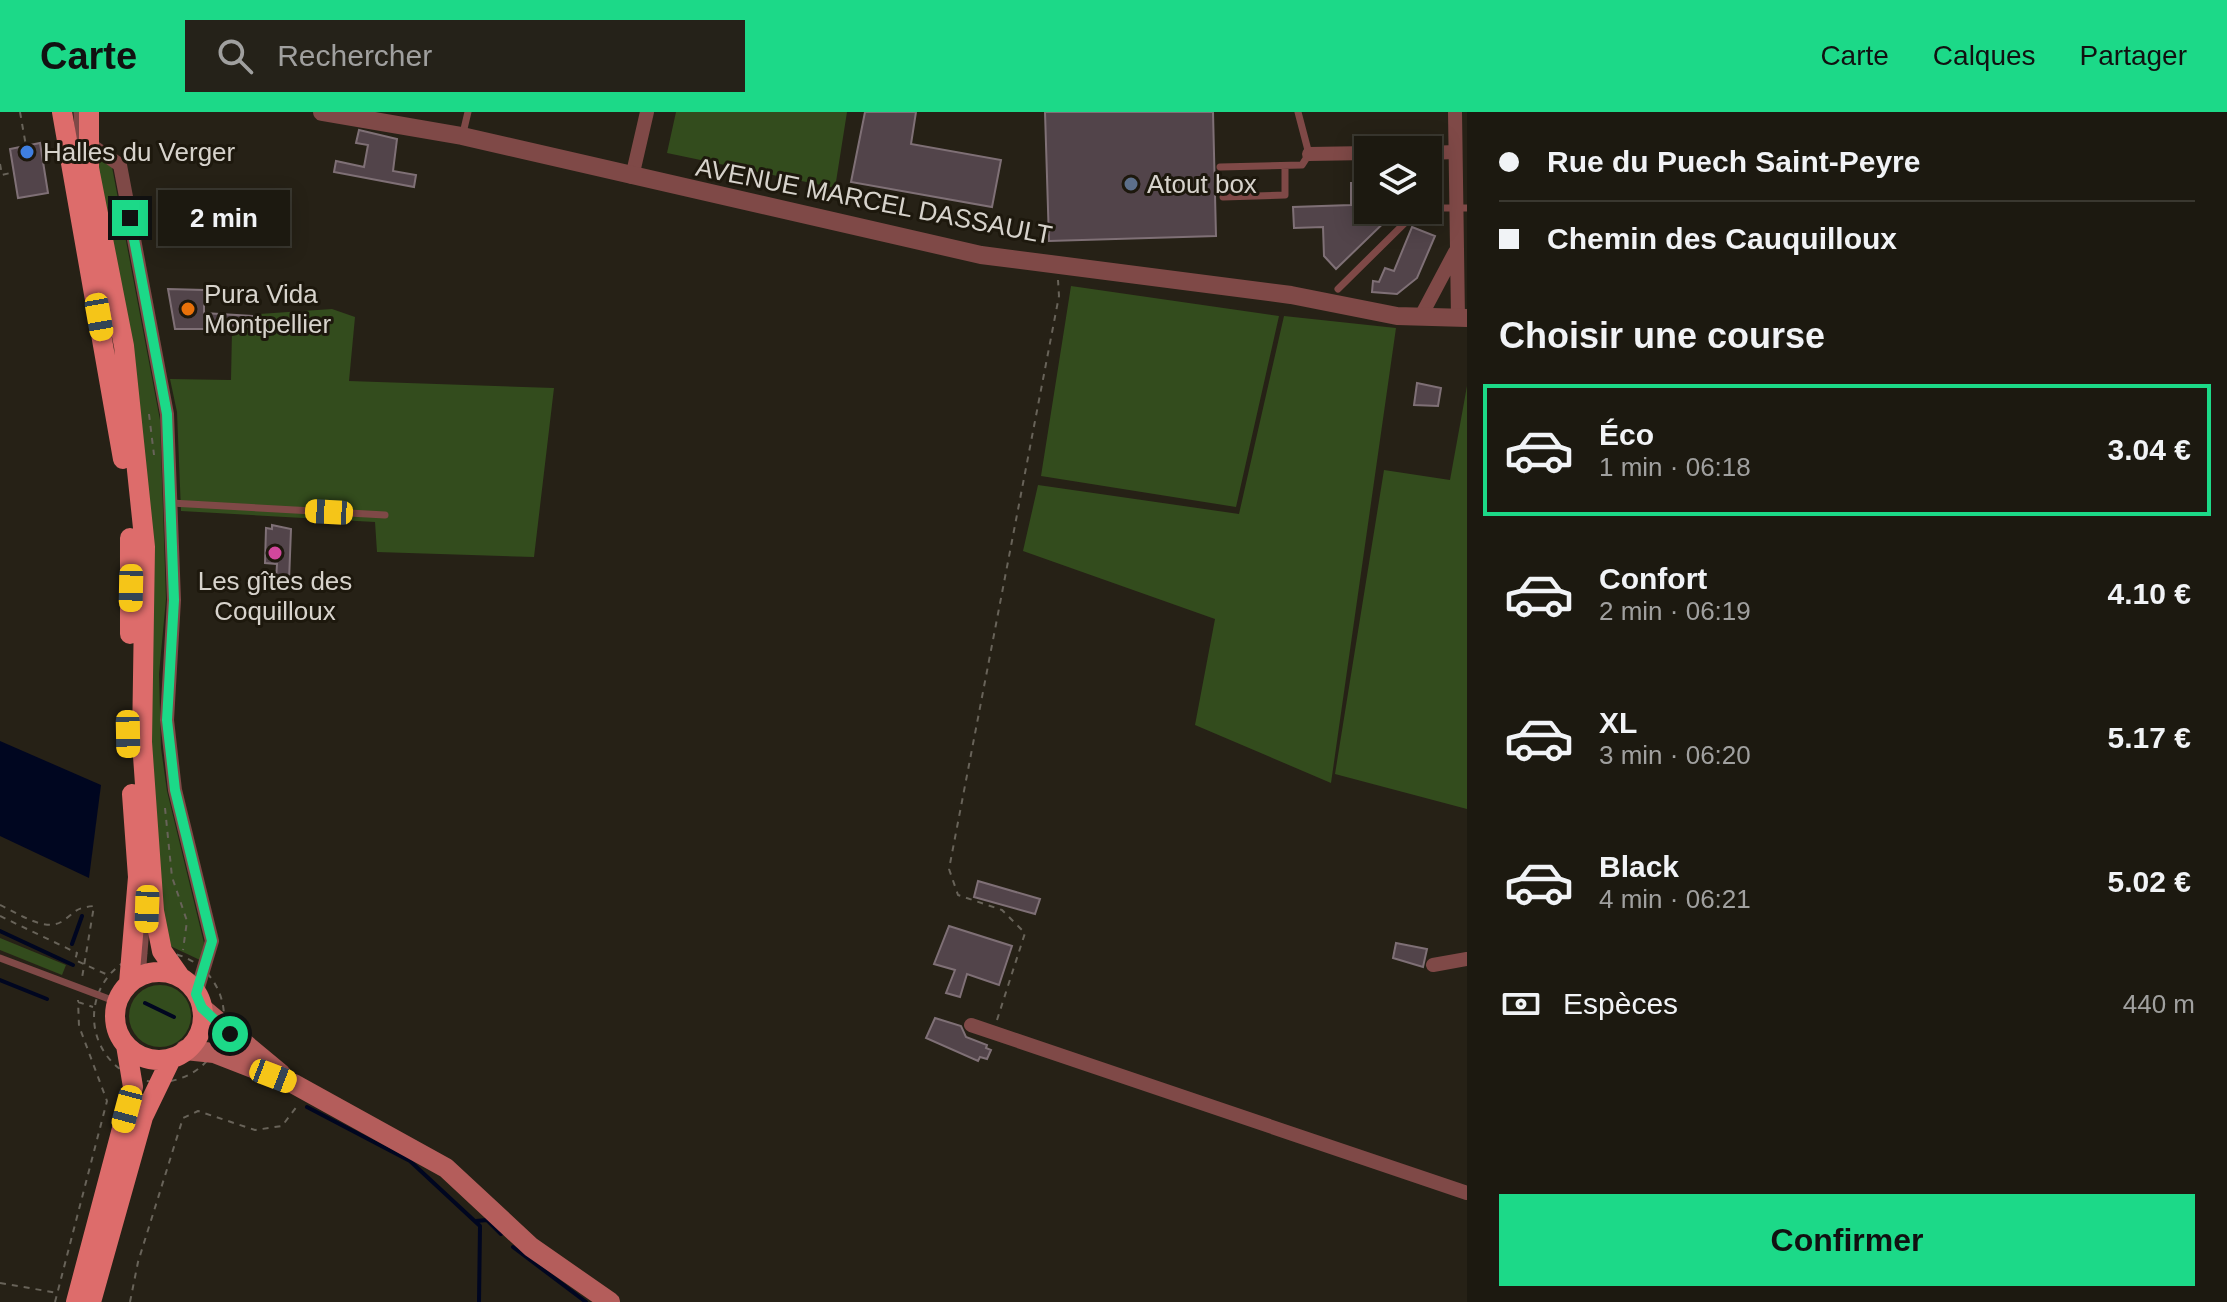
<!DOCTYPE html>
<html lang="fr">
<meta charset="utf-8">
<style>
:root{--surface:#1c1910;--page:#252219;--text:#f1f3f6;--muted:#a0a09f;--line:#3a3830;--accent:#1cd988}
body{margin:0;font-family:Arial,sans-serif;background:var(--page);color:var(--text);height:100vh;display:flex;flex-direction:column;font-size:30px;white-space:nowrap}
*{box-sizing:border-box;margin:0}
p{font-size:26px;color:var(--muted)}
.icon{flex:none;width:44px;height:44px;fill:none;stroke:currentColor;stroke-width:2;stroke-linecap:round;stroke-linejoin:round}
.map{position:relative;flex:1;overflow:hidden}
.side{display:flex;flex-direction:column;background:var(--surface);width:760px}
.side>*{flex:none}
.guide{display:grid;align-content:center;height:176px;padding:0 32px;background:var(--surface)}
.controls{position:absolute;left:1354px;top:24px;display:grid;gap:16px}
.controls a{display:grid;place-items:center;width:88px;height:88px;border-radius:0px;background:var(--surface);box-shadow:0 4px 20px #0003,0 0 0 2px var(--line);font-size:40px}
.end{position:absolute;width:36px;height:36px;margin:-18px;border:10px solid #1cd988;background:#111;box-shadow:0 0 0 4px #111}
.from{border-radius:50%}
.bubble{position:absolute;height:56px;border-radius:0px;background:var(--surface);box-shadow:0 4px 20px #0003,0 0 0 2px var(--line);font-size:26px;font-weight:600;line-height:56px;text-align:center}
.car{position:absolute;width:24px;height:48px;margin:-24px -12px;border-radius:10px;box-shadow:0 0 6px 2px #0007;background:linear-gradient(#f5c518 24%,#345 0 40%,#f5c518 0 76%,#345 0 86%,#f5c518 0)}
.guide b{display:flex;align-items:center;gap:28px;height:76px;font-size:30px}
.guide b+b{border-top:2px solid var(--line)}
.guide i{width:20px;height:20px;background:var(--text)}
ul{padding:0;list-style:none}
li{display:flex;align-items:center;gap:24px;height:132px;margin:0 16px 12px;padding:0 16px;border:4px solid transparent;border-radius:0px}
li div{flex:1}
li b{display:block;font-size:30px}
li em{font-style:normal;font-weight:600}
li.selected{border-color:var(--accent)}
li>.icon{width:72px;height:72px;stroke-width:1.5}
h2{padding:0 32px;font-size:36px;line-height:96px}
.pay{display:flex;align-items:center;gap:20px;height:88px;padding:0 32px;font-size:30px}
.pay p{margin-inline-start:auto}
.button{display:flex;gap:16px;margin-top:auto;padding:16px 32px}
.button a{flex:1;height:92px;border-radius:0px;background:var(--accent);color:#111;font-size:32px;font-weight:600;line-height:92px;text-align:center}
header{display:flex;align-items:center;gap:48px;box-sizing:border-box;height:112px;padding:0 40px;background:var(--accent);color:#111}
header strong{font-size:38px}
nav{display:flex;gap:44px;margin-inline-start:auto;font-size:28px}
.search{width:560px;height:72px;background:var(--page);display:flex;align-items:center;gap:20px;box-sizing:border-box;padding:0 28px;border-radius:0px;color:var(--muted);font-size:30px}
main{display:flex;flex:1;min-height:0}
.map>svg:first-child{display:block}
.green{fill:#334c1d}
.water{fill:#000620}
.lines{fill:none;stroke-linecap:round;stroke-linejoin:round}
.stream{stroke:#000620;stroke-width:4}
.building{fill:#52444a;stroke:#7f7076;stroke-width:2}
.path{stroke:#686359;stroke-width:2;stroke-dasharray:6 6;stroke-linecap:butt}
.service{stroke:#7f4947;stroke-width:7}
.minor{stroke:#7f4947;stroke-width:14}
.tertiary{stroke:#7f4947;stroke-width:18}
.secondary{stroke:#b45d5b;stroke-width:20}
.primary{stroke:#dd6c6b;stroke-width:20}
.route{stroke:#1cd988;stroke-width:10}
.shop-dot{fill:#3f7fe0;stroke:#1d180d;stroke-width:3}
.service-dot{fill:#5c6f8a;stroke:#1d180d;stroke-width:3}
.food-dot{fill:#e8710a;stroke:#1d180d;stroke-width:3}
.hotel-dot{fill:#d1479c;stroke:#1d180d;stroke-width:3}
.labels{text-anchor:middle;stroke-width:6;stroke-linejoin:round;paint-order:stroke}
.poi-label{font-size:26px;fill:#d7d3cc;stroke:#1d180d;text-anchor:start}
.street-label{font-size:26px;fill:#d7d3cc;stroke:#1d180d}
</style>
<header>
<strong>Carte</strong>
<div class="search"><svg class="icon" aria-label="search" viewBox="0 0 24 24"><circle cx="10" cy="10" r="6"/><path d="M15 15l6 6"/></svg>Rechercher</div>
<nav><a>Carte</a><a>Calques</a><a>Partager</a></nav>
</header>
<main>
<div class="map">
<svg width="1467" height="1190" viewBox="0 0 1467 1190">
<rect width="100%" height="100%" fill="#262116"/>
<path class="green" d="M 676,0 L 847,0 L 835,76 L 667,41 Z
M 95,42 L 112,55 L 160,308 L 166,487 L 159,562 L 161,636 L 167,679 L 204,831 L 200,848 L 166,832 L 153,709 L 149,554 Z
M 1071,174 L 1279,204 L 1236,395 L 1041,364 Z
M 332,197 L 355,205 L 349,269 L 554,276 L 534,445 L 377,440 L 375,410 L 181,399 L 177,300 L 170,267 L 231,268 L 232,219 L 253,217 L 259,202 Z
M 1284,204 L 1396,216 L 1331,671 L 1195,613 L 1215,507 L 1023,439 L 1038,373 L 1239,402 Z
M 1467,274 L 1467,697 L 1335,662 L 1384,358 L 1450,368 Z
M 0,826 L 66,853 L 62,863 L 0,838 Z
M129 904a31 31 0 1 1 62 0a31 31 0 1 1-62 0Z"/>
<path class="water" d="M 0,629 L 101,673 L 89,766 L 0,724 Z"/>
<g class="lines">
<path class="stream" d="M 0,819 L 73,853
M 72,832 L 82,804
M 0,868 L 47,887
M 145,891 L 174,905
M 307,995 L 410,1049 L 480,1114 L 479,1190
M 476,1109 L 487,1108 L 501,1122
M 513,1135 L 586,1190"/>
</g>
<path class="building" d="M 865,0 L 916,0 L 911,32 L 1001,48 L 992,95 L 851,70 Z
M 1045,0 L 1213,0 L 1216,124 L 1049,129 Z
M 359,18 L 397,27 L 393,59 L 416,63 L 414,75 L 334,60 L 336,49 L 364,55 L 368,33 L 356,31 Z
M 40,31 L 48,81 L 18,86 L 10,37 Z
M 1351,71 L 1368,71 L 1368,98 L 1397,98 L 1336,157 L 1324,144 L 1323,115 L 1294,116 L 1293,95 L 1351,93 Z
M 1412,115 L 1435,124 L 1417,166 L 1397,182 L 1372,180 L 1373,169 L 1379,170 L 1385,156 L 1394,159 Z
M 168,177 L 204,178 L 204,201 L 252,204 L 251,215 L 211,212 L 211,217 L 175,217 Z
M 1417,271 L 1441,276 L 1438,294 L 1414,293 Z
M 272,413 L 291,417 L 289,469 L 276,468 L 277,452 L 265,451 L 266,416 L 272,417 Z
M 978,769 L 1040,787 L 1035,802 L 974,785 Z
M 949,814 L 1012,834 L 999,873 L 967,862 L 960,885 L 946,881 L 955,858 L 934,852 Z
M 1396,831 L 1427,837 L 1423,855 L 1393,846 Z
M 935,906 L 961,914 L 966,925 L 987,933 L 986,936 L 991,938 L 987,947 L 980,945 L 978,949 L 926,926 Z"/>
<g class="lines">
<path class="path" d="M 20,0 L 26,34
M 0,52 L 2,63 L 14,60
M 149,302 L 154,343
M 165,696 L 172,765 L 187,809 L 183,838
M 0,793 C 16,800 44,820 61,810 C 77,800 73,796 94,794 L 82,866
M 0,804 L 77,841 L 75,848 L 108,863
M94 905a65 65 0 1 1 130 0a65 65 0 1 1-130 0Z
M 78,890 L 93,895
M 997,908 L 1025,821 L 1002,798 L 958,783 L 949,757 L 1059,184 L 1058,168
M 0,1171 L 58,1181
M 55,1190 L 107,989 L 79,914 L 78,888
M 130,1190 L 138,1150 L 183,1006 L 198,999 L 255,1018 L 282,1014 L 298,993"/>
<path class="service" d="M 77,0 L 79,39
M 463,21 L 468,0
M 1220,55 L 1302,53 L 1309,42 L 1298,0
M 1223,85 L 1285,83 L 1285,54
M 1428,96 L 1467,96
M 1338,177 L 1418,98
M 171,391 L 385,403
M 0,846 L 117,890
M 135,864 L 143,853 L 147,803
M 201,913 L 243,943"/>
<path class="minor" d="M 1455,0 L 1458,206
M 88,31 L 120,53 L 167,302 L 174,488 L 167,608 L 175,678 L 212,829 L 196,882
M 1428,41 L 1455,40
M 1309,42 L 1368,41
M 632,65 L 647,0
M 1420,206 L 1455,140
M 1433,853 L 1467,847
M 971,913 L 1467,1081"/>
<path class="tertiary" d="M 322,0 L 462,24 L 981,143 L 1291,183 L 1397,204 L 1467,206"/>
<path class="secondary" d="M 202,896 L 281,962
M 185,938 L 214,941 L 294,972 L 446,1056 L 531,1135 L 610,1190"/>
<path class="primary" d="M 62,0 L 123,347
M 89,0 L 89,56 L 124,234 L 145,435 L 142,630 L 154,799 L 162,839 L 181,866
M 130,522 L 130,426
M115 904a44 44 0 1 1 88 0a44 44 0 1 1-88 0Z
M 129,871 L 138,765 L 132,682
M 76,1190 L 133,975 L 126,933
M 91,1190 L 143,1005 L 171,947"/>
</g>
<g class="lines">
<path class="route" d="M 130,106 L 167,302 L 174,488 L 167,608 L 175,678 L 212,829 L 196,882 L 202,896 L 230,922"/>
</g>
<circle class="shop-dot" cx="27" cy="40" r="8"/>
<circle class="service-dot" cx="1131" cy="72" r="8"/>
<circle class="food-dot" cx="188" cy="197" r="8"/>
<circle class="hotel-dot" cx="275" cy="441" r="8"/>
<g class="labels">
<g class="poi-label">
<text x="43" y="49">Halles du Verger</text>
<text x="1147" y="81">Atout box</text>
<text x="204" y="191">Pura Vida<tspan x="204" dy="30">Montpellier</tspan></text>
<text x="275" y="478" text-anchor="middle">Les gîtes des<tspan x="275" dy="30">Coquilloux</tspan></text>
</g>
<g class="street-label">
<text transform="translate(874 89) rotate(11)" y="9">AVENUE MARCEL DASSAULT</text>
</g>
</g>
</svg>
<div class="controls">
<a><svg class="icon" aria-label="layers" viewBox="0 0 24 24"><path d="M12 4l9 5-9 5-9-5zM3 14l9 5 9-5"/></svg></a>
</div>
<i class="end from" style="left:230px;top:922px"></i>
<i class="end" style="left:130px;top:106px"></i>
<div class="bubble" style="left:158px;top:78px;width:132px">2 min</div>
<i class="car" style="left:99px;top:205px;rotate:170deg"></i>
<i class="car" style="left:329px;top:400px;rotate:273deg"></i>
<i class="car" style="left:131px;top:476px;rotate:181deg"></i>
<i class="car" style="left:128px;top:622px;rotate:179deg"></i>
<i class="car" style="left:147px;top:797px;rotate:182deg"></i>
<i class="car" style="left:273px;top:964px;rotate:111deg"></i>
<i class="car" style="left:127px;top:997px;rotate:195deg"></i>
</div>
<section class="side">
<div class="guide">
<b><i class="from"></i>Rue du Puech Saint-Peyre</b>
<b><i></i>Chemin des Cauquilloux</b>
</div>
<h2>Choisir une course</h2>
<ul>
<li class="selected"><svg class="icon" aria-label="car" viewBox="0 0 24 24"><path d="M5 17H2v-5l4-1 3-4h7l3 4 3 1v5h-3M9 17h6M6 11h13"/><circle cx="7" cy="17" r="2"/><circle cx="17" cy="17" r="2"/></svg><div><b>Éco</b><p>1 min · 06:18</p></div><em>3.04 €</em></li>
<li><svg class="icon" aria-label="car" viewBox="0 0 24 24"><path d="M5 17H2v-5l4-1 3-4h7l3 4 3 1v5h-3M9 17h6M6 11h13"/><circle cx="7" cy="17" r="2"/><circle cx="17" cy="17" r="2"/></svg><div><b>Confort</b><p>2 min · 06:19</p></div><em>4.10 €</em></li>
<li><svg class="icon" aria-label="car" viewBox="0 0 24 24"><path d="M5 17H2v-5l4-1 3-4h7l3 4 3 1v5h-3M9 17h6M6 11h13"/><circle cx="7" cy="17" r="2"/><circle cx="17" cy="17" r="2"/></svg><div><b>XL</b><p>3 min · 06:20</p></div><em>5.17 €</em></li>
<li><svg class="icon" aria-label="car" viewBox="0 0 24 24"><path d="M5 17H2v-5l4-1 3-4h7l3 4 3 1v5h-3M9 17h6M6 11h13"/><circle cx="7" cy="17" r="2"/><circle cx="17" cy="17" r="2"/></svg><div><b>Black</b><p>4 min · 06:21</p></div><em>5.02 €</em></li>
</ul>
<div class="pay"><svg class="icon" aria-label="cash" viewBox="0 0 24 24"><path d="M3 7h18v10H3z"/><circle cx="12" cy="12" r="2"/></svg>Espèces<p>440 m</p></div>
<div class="button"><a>Confirmer</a></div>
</section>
</main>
